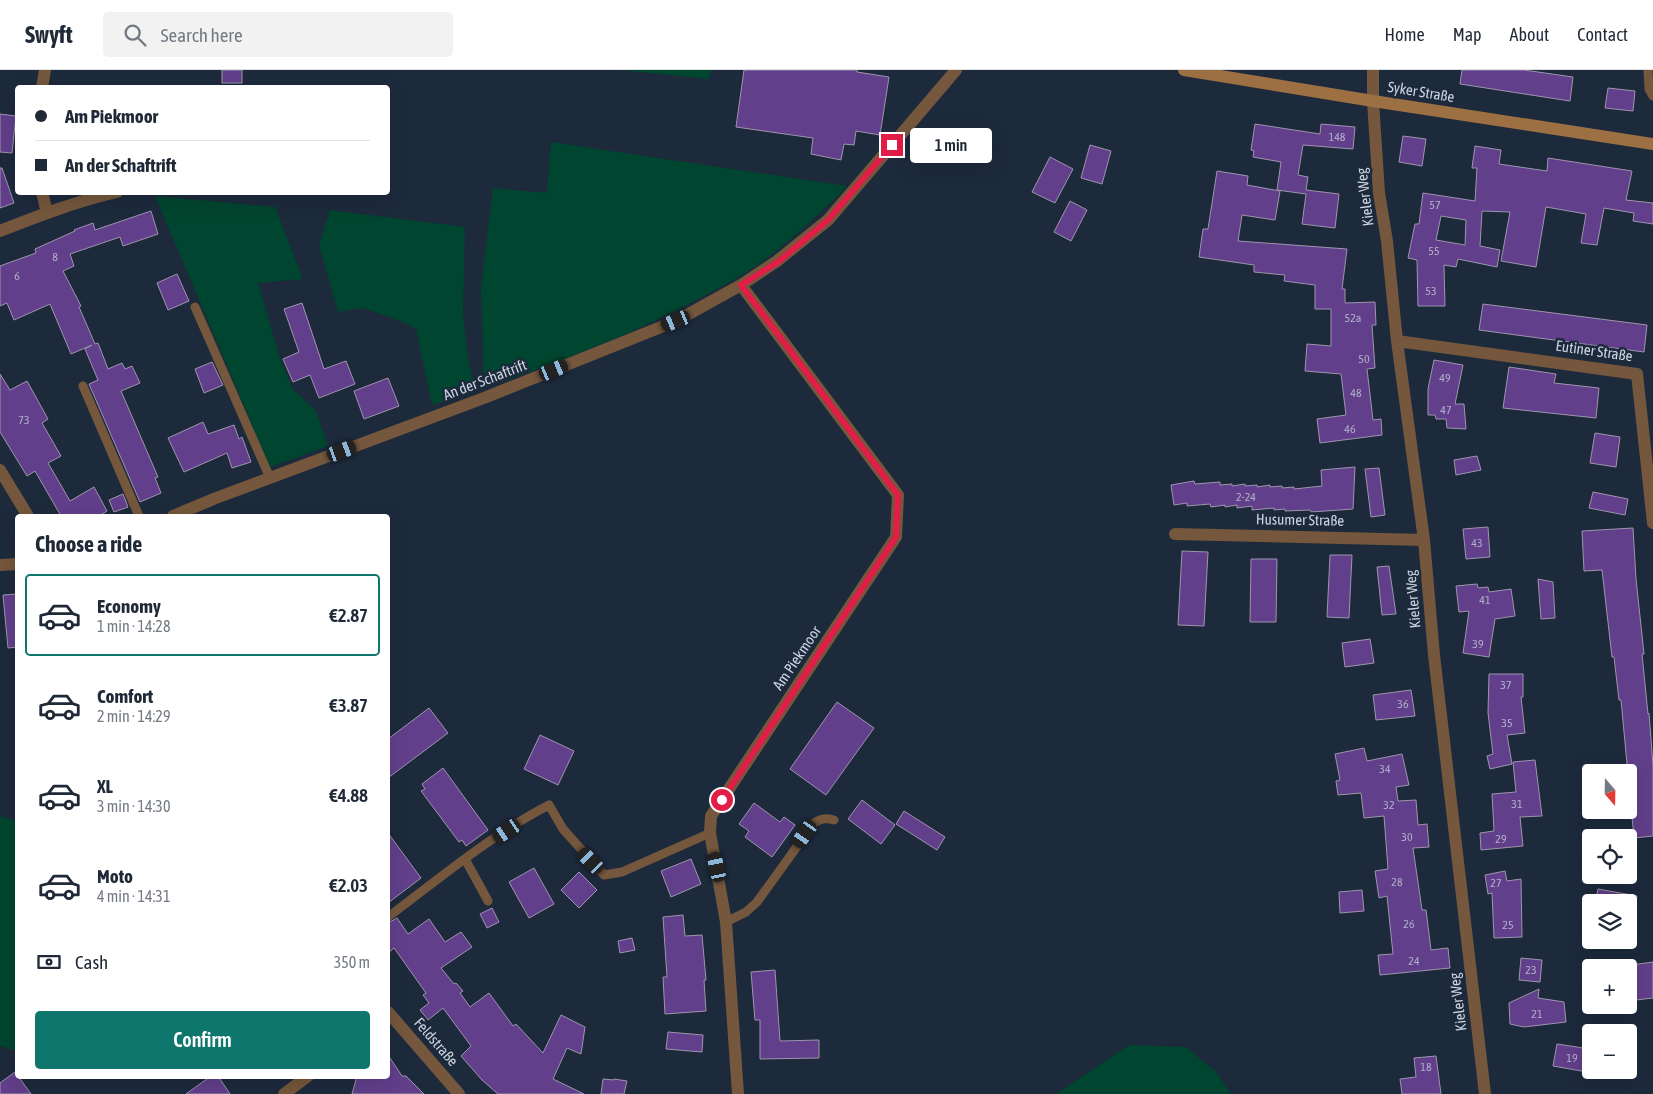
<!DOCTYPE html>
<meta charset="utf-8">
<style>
:root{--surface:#fff;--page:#f2f2f3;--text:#1f2937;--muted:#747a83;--line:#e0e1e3;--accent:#0f766e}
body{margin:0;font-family:"Asap Condensed",sans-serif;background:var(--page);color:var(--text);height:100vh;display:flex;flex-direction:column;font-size:19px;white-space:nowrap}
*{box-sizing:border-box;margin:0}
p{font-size:16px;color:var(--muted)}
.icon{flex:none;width:28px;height:28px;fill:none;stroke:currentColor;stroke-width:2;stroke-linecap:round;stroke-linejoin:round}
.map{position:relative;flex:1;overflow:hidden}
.panel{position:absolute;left:15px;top:444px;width:375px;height:565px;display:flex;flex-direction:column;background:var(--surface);border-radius:5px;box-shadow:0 5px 20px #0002}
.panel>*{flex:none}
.hud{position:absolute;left:15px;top:15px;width:375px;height:110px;border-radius:5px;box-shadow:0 5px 20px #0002;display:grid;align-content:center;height:110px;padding:0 20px;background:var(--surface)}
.needle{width:32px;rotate:160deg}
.fabs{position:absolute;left:1582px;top:694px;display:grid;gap:10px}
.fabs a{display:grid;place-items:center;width:55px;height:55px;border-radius:5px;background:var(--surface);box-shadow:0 5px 20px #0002;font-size:25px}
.end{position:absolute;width:22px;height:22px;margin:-11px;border:6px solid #e11d48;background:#fff;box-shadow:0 0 0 2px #fff}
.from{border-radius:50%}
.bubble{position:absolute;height:35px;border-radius:5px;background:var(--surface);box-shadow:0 5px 20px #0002;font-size:16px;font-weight:600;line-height:35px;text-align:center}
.car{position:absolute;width:15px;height:30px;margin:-15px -8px;border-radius:6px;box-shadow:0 0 4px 1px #0007;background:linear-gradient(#222 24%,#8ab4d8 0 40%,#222 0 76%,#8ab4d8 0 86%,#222 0)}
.hud b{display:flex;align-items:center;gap:18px;height:48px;font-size:19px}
.hud b+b{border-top:1px solid var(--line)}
.hud i{width:12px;height:12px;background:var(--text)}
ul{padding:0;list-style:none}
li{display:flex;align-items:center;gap:15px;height:82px;margin:0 10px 8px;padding:0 10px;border:2px solid transparent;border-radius:5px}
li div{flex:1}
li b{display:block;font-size:19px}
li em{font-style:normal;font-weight:600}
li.active{border-color:var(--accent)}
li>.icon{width:45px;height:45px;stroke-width:1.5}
h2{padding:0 20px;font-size:22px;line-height:60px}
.pay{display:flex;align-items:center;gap:12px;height:55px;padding:0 20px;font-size:19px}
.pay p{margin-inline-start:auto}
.primary-button{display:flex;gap:10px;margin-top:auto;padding:10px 20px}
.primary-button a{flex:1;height:58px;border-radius:5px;background:var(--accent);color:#fff;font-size:20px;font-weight:600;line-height:58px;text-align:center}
header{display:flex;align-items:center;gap:30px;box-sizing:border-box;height:70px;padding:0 25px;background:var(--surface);border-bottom:1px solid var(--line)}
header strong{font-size:24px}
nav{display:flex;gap:28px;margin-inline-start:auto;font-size:18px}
.search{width:350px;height:45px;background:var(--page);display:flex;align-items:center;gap:12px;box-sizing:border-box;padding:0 18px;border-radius:5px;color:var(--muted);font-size:19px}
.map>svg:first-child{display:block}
.green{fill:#00452f}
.building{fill:#613f8a;stroke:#9e95ae;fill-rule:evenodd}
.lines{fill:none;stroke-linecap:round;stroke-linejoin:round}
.lane{stroke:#74573c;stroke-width:9}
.street{stroke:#74573c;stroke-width:12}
.secondary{stroke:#9d7044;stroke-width:12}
.route{stroke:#e11d48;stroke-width:6}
.labels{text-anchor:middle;stroke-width:5;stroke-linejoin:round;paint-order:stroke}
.number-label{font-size:12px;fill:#b0afca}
.street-label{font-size:15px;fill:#cbd4e0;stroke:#1d2a3c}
</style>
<header>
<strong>Swyft</strong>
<div class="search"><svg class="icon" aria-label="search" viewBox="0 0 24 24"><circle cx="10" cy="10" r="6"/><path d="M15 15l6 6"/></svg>Search here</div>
<nav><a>Home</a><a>Map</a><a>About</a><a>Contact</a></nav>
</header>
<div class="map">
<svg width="1653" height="1024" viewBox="0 0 1653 1024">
<rect width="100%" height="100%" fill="#1d2a3c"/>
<path class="green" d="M 620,0 L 711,0 L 709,9 Z
M 551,72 L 847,116 C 822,142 796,166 767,188 C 743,206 715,220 689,234 C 623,268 554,294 484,318 L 481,217 L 493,118 L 547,123 Z
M 155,126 L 275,137 L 303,209 L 258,213 L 279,285 L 292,318 L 316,341 L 328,376 L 270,397 Z
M 330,140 L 465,157 L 463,243 L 468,288 L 475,321 L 432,335 L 416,259 L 398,250 L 363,238 L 338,242 L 319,175 Z
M 0,746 L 17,751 L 17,981 L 0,976 Z
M 1129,975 L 1186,977 L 1216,1002 L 1231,1024 L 1056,1024 Z"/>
<path class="building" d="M 222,0 L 242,0 L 242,13 L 222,13 Z
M 744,0 L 857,0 L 857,2 L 889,7 L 880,65 L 856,61 L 854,75 L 844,74 L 841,90 L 811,84 L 813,68 L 736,57 Z
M 1462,0 L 1524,0 L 1573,7 L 1570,31 L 1460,14 Z
M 1608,18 L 1635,21 L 1633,41 L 1605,38 Z
M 0,44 L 16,46 L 12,83 L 0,82 Z
M 1255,54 L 1320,64 L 1321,54 L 1355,57 L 1353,79 L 1303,75 L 1298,105 L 1308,107 L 1306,120 L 1339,124 L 1335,158 L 1302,154 L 1306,124 L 1277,120 L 1281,92 L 1253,87 L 1254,81 L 1251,80 Z
M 1403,66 L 1426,69 L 1422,96 L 1399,92 Z
M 1090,75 L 1111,81 L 1102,114 L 1081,108 Z
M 1475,76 L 1501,80 L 1499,94 L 1547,101 L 1548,88 L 1632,101 L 1626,130 L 1653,133 L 1653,154 L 1633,151 L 1634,143 L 1604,138 L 1597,175 L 1581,173 L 1586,144 L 1546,137 L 1536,197 L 1501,191 L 1510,142 L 1482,141 L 1480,176 L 1500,180 L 1497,197 L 1458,189 L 1456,197 L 1444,195 L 1445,236 L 1418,236 L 1417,190 L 1408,188 L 1415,154 L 1419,154 L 1423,123 L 1475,131 L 1477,98 L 1472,98 ZM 1441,146 L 1466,150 L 1465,175 L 1436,170 Z
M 1050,87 L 1073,99 L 1055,133 L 1032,122 Z
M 0,98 L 2,98 L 14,133 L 0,138 Z
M 1217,101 L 1248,106 L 1247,115 L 1280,121 L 1275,150 L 1242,145 L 1238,171 L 1347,179 L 1342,219 L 1345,219 L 1345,233 L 1375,232 L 1376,255 L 1372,255 L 1375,298 L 1367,299 L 1373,350 L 1381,349 L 1382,365 L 1320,373 L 1317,349 L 1346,345 L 1341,304 L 1305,301 L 1307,274 L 1331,276 L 1331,239 L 1315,239 L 1315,215 L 1284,211 L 1285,205 L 1254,202 L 1254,195 L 1199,187 L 1203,159 L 1208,159 Z
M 1070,131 L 1087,140 L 1071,171 L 1054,162 Z
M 151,141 L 158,164 L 123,176 L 120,167 L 70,184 L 74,196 L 63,201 L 81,236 L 79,237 L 95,274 L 98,273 L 108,299 L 122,293 L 125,299 L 132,296 L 140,313 L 121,321 L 158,407 L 155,408 L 161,423 L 140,432 L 89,314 L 98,310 L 85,279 L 92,275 L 71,284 L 50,234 L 14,250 L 7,233 L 0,236 L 0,196 L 36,183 L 35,179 L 75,161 L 74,160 L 93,153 L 95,160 Z
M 177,204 L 189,231 L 168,240 L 157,213 Z
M 302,233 L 324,299 L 346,291 L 355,314 L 319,328 L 310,305 L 293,312 L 283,289 L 299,282 L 284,239 Z
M 1483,234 L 1647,255 L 1644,282 L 1479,260 Z
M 1434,290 L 1463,295 L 1455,334 L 1464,334 L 1466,359 L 1447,358 L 1446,349 L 1436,349 L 1435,345 L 1428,345 L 1428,319 Z
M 212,292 L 223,315 L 204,323 L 195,299 Z
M 1509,297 L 1556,304 L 1554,313 L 1599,318 L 1596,348 L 1503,338 Z
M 0,304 L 10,320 L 27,311 L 48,349 L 42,353 L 61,386 L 48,393 L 70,431 L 94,417 L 107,441 L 99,446 L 61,446 L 35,401 L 27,406 L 0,362 Z
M 388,308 L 399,336 L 364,349 L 354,321 Z
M 203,352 L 208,364 L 234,355 L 239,369 L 242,367 L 251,392 L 232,398 L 227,383 L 184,402 L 168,368 Z
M 1595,363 L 1620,367 L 1616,397 L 1590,393 Z
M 1477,386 L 1481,400 L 1456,405 L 1454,390 Z
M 1355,397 L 1353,439 L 1311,442 L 1310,440 L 1285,441 L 1285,439 L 1274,440 L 1274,438 L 1252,440 L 1252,436 L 1237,438 L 1237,435 L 1225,437 L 1225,435 L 1211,437 L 1210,434 L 1187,436 L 1187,433 L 1174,435 L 1171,415 L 1194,411 L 1195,414 L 1220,412 L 1220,415 L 1232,414 L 1232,416 L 1245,414 L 1245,416 L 1257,415 L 1257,417 L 1270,415 L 1270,417 L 1282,416 L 1282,418 L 1294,417 L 1294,419 L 1322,416 L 1321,400 Z
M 1379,398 L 1385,445 L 1371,447 L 1365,399 Z
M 1593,422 L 1628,429 L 1625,445 L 1589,438 Z
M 123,424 L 128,437 L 114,442 L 109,430 Z
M 1488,457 L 1490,487 L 1466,489 L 1463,459 Z
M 1633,458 L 1636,509 L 1644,584 L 1642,584 L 1648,644 L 1649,643 L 1653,696 L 1653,766 L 1634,768 L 1621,630 L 1619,630 L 1614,587 L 1612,587 L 1602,500 L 1584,501 L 1582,461 Z
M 1182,481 L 1208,482 L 1204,556 L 1178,555 Z
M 1330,485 L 1352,485 L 1349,548 L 1327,547 Z
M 1251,489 L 1277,489 L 1276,552 L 1250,552 Z
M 1389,496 L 1396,544 L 1382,545 L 1377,497 Z
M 1538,509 L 1553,512 L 1555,548 L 1541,549 Z
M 1477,514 L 1478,518 L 1488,517 L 1489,522 L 1511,519 L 1515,546 L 1495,549 L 1489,587 L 1463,583 L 1469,541 L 1459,542 L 1456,516 Z
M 18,524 L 18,577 L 8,578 L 3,525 Z
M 1370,569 L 1374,593 L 1345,597 L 1342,573 Z
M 1489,604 L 1523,604 L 1523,627 L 1521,627 L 1525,663 L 1507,665 L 1512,694 L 1490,699 L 1487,686 L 1493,684 L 1488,643 Z
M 1411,620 L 1415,646 L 1376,650 L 1373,625 Z
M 837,632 L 874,658 L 826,725 L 790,699 Z
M 429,638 L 448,663 L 388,708 L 388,669 Z
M 540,665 L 574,681 L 558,715 L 524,699 Z
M 1364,678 L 1367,691 L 1402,684 L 1409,715 L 1396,717 L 1398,731 L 1416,730 L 1418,755 L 1427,754 L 1429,777 L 1413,778 L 1422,840 L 1426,840 L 1431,880 L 1448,878 L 1450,898 L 1380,905 L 1378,885 L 1393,884 L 1387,826 L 1379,828 L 1375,801 L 1388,799 L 1384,746 L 1364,748 L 1361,723 L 1338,725 L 1336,711 L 1340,710 L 1335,684 Z
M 1535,690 L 1542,746 L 1520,747 L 1523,776 L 1481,780 L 1480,763 L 1494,761 L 1492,724 L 1516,722 L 1513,692 Z
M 443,698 L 488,760 L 466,776 L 462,770 L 459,772 L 421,721 L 425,719 L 422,714 Z
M 862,730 L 895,755 L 881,774 L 848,749 Z
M 754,733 L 780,752 L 784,747 L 795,755 L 772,787 L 745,767 L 749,761 L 739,754 Z
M 904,741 L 945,767 L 937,780 L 896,754 Z
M 388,763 L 421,808 L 388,833 Z
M 691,789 L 701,814 L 671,827 L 661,801 Z
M 534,798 L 554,834 L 529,848 L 509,812 Z
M 1505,801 L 1507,811 L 1521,809 L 1522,867 L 1494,868 L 1492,823 L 1488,824 L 1485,805 Z
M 579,802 L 597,820 L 579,838 L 561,820 Z
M 1598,819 L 1637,826 L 1636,832 L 1595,832 Z
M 1362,820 L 1364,841 L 1340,843 L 1339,822 Z
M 492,838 L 499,852 L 487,858 L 480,844 Z
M 683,845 L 685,866 L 702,865 L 706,910 L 704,910 L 706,941 L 665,944 L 663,907 L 667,907 L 663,847 Z
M 397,848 L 408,864 L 429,849 L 445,872 L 461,862 L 472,877 L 441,898 L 454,914 L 456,913 L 463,921 L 460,923 L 470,937 L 489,923 L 513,956 L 516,954 L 543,983 L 561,945 L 585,957 L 581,984 L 567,978 L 553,1009 L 584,1024 L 498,1024 L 482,1010 L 461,986 L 471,976 L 443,938 L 428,950 L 420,940 L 429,933 L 423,925 L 426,923 L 394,878 L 388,883 L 388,853 Z
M 632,868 L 635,880 L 620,883 L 618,871 Z
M 1521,888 L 1542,890 L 1540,912 L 1519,910 Z
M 1653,892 L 1653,928 L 1636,930 L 1631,895 Z
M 775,900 L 780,971 L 819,970 L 819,988 L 760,989 L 760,950 L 755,950 L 751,902 Z
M 1539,919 L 1538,928 L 1564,932 L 1566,952 L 1524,957 L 1510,954 L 1509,933 Z
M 668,962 L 703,965 L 702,982 L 666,979 Z
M 1557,974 L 1590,979 L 1587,1002 L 1553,996 Z
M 388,985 L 402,1006 L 406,1006 L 424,1024 L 352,1024 L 357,1006 L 388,1006 Z
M 1436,986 L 1441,1024 L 1402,1024 L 1400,1009 L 1416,1007 L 1414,988 Z
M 15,1002 L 18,1006 L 31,1024 L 0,1024 L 0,1013 Z
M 211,1006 L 218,1006 L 230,1024 L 186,1024 Z
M 603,1009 L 614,1010 L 614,1009 L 627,1011 L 624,1024 L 601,1024 Z"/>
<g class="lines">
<path class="lane" d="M 1648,0 L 1649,19 L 1653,26
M 195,237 L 270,408
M 83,316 L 139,446
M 465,789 L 488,831
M 388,847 C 440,808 491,765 549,735 L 563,759 L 604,805 L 622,802 L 710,763
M 726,852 L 746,842 L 757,832 L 814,753 C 822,748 826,748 834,750"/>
<path class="street" d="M 1373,0 L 1373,31 L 1379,123 L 1387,171 L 1397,271 L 1424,470 L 1434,585 L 1485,1024
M 42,18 L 45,0
M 42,122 L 47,143
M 0,161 C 38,146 77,131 117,122
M 1397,271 L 1637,304 L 1653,453
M 0,400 L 28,446
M 173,446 L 216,428 L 484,328 L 676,251 L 741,215 L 777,191 L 828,150 L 956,0
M 1175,464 L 1424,470
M 0,495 L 18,494
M 388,942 L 459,1024
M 284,1024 L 308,1006
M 738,1024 L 726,852 L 710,763 L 711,746 L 896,467 L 898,425 L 741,215"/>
<path class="secondary" d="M 1184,0 L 1373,31 L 1653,74"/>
</g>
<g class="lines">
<path class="route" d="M 722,730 L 896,467 L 898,425 L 741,215 L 778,192 L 828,150 L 892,75"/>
</g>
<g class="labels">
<g class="number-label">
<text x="1337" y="71">148</text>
<text x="1435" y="139">57</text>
<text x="1434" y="185">55</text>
<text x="55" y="191">8</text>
<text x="17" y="210">6</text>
<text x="1431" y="225">53</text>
<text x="1353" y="252">52a</text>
<text x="1364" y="293">50</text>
<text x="1445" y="312">49</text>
<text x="1356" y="327">48</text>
<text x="1446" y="344">47</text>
<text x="24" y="354">73</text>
<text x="1350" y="363">46</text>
<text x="1246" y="431">2-24</text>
<text x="1477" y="477">43</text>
<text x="1485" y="534">41</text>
<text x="1478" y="578">39</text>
<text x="1506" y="619">37</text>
<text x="1403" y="638">36</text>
<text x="1507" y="657">35</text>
<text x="1385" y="703">34</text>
<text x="1517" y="738">31</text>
<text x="1389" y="739">32</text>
<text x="1407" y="771">30</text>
<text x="1501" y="773">29</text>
<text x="1397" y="816">28</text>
<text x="1496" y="817">27</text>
<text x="1409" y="858">26</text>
<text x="1508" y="859">25</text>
<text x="1414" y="895">24</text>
<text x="1531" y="904">23</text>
<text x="1537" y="948">21</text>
<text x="1572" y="992">19</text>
<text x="1426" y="1001">18</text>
</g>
<g class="street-label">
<text transform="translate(1421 22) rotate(9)" y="5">Syker Straße</text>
<text transform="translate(1365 127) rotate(-97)" y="5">Kieler Weg</text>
<text transform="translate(1594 281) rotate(8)" y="5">Eutiner Straße</text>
<text transform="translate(485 310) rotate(-21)" y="5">An der Schaftrift</text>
<text transform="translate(1300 450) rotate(1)" y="5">Husumer Straße</text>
<text transform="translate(1413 529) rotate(-95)" y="5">Kieler Weg</text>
<text transform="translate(797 588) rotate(-56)" y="5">Am Piekmoor</text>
<text transform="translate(1458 932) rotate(-97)" y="5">Kieler Weg</text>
<text transform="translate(436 972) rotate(49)" y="5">Feldstraße</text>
</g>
</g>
</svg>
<div class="fabs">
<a><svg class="needle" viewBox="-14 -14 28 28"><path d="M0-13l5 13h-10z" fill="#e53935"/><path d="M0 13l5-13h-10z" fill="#747a83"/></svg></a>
<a><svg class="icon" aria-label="locate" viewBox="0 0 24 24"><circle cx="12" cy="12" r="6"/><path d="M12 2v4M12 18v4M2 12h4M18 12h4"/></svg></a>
<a><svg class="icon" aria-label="layers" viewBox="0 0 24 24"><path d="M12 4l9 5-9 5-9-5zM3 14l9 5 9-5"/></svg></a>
<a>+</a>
<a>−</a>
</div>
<i class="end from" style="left:722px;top:730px"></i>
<i class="end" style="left:892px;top:75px"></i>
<div class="bubble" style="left:910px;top:58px;width:82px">1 min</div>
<i class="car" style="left:676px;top:251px;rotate:248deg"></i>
<i class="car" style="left:554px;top:300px;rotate:68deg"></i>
<i class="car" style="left:342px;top:381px;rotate:70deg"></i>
<i class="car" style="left:507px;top:761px;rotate:236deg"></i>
<i class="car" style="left:805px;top:764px;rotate:215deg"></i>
<i class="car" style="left:591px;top:791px;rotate:316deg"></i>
<i class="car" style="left:717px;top:797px;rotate:348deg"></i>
<div class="hud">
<b><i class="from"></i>Am Piekmoor</b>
<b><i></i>An der Schaftrift</b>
</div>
<section class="panel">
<h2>Choose a ride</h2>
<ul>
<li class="active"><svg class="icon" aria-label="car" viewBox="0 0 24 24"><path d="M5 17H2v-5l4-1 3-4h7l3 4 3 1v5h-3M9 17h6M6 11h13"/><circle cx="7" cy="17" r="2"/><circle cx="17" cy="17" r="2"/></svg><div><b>Economy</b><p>1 min · 14:28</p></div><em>€2.87</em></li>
<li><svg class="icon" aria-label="car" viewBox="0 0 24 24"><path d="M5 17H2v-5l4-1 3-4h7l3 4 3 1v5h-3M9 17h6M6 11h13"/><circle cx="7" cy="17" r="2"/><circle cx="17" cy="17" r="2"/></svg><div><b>Comfort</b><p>2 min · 14:29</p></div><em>€3.87</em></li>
<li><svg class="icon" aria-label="car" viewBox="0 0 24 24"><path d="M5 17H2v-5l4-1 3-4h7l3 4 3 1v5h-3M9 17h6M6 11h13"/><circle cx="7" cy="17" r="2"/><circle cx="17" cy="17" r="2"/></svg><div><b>XL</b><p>3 min · 14:30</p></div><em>€4.88</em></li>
<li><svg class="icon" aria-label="car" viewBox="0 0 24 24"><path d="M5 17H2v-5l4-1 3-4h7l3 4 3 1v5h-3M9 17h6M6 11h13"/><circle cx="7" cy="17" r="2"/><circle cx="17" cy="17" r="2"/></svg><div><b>Moto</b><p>4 min · 14:31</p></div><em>€2.03</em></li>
</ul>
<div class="pay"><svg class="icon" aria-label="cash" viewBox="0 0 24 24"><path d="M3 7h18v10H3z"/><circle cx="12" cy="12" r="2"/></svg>Cash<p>350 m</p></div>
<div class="primary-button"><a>Confirm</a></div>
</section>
</div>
